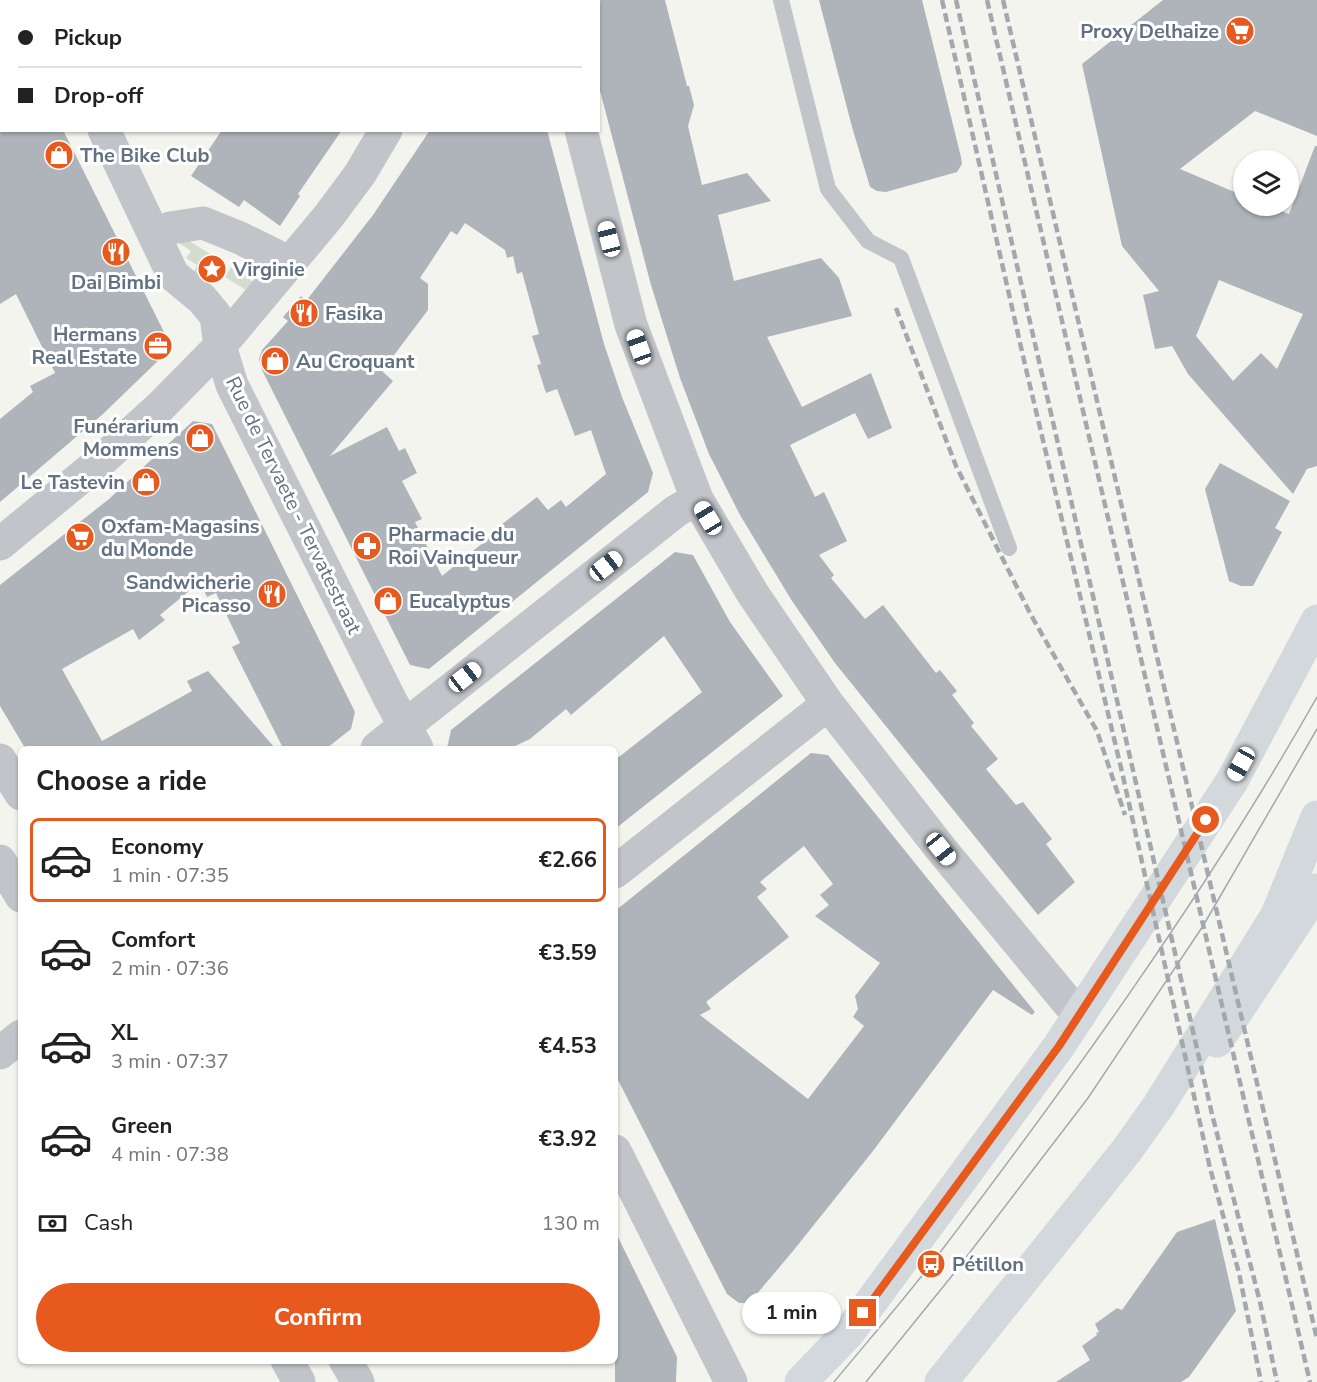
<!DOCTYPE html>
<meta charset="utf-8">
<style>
:root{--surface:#fff;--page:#f2f2f2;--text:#222;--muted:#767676;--line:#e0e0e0;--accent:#e7591d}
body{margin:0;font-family:"Nunito Sans",sans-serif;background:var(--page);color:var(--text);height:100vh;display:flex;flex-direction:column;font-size:22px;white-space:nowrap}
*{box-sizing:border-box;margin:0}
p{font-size:20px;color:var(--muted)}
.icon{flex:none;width:33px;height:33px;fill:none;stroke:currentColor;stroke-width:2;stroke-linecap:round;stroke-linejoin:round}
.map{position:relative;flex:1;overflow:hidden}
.drawer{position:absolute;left:18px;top:746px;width:600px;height:618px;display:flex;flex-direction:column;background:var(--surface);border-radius:9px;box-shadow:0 2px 4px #0004}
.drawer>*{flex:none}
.banner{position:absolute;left:0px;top:0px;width:600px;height:132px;box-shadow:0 2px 4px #0004;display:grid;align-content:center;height:132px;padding:0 18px;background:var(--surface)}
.controls{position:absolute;left:1233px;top:150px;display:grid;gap:12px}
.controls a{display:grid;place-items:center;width:66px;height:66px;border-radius:50%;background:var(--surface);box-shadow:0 2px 4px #0004;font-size:30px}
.end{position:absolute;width:27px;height:27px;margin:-14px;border:8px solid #e7591d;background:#fff;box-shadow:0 0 0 3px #fff}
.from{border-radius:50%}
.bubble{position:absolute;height:42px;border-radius:21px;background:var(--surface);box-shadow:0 2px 4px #0004;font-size:20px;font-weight:700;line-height:42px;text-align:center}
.car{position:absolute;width:18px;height:36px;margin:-18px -9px;border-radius:8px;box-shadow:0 0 4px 2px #0007;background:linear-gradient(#fff 24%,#345 0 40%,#fff 0 76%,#345 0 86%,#fff 0)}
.banner b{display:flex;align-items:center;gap:21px;height:57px;font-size:22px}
.banner b+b{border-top:2px solid var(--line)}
.banner i{width:15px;height:15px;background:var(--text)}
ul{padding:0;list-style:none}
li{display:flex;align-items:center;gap:18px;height:84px;margin:0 12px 9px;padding:0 6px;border:3px solid transparent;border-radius:9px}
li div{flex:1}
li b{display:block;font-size:22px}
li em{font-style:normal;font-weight:700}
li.active{border-color:var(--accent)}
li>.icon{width:54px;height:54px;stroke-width:1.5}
h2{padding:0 18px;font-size:27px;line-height:72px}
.pay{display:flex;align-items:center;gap:15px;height:66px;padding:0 18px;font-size:22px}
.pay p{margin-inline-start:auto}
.cta{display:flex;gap:12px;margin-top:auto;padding:12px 18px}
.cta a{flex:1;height:69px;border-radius:36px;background:var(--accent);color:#fff;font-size:24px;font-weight:700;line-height:69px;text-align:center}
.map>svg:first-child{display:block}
.green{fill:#d4dbd0}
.building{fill:#aeb4b9;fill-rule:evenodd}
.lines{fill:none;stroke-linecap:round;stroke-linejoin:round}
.lane{stroke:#c1c4c8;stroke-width:16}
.street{stroke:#c1c4c8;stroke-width:33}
.secondary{stroke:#d3d8dc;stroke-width:33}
.primary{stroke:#d3d8dc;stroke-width:33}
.tram{stroke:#a3a8ae;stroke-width:1.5}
.rail{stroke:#a3a8ae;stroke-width:4.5;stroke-dasharray:9 4.5;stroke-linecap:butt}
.route{stroke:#e7591d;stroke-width:8}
.labels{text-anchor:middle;stroke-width:6;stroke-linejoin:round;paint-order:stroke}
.poi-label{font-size:20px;font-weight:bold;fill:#627181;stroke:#fff;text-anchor:start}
.street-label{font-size:20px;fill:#627181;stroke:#fff}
</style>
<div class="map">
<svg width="1317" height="1382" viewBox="0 0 1317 1382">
<rect width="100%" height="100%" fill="#f4f4ef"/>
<path class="green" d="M 183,237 L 223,262 L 219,269 L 216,267 L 206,282 L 193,274 L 197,265 L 186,258 L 191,251 L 179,243 Z
M 242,264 L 255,273 L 250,280 L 259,286 L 254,295 L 225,277 L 231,267 L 237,271 Z"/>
<path class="building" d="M 598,0 L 665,0 L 687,86 L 689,86 L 694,105 L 688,126 L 702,185 L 747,173 L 771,201 L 718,215 L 734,281 L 821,258 L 839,278 L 852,316 L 767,337 L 802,407 L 871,373 L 892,428 L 868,439 L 855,413 L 790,445 L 815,497 L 824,492 L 847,541 L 819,555 L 834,575 L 831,578 L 865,619 L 883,605 L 936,673 L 940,670 L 957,691 L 952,695 L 974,723 L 971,726 L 998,759 L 986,769 L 1016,805 L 1023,802 L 1052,839 L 1046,844 L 1075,882 L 1038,915 L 835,663 L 792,601 L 740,515 L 709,454 L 680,378 L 651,285 L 598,83 Z
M 819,0 L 922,0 L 961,157 L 962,164 L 957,172 L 886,192 L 877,191 L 870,187 L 852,127 Z
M 1163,0 L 1317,0 L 1317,136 L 1255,111 L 1180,169 L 1244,196 L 1244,206 L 1267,206 L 1289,214 L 1315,146 L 1317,146 L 1317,466 L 1307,469 L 1293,494 L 1188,374 L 1172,346 L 1155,349 L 1143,295 L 1159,291 L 1122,246 L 1082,64 ZM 1219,280 L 1303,314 L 1277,369 L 1261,353 L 1233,381 L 1196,336 Z
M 0,130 L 63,130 L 167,338 L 164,355 L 103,414 L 0,502 L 0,419 L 33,392 L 30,386 L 55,373 L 16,294 L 0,304 Z
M 222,130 L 342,130 L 298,194 L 300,196 L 280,226 L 244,200 L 239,207 L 191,176 Z
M 430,130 L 547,130 L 604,344 L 622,397 L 653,473 L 648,492 L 429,669 L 410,665 L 262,370 L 259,359 L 262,350 L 288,321 L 283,317 L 301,296 L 306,301 L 373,215 ZM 465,223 L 505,250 L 507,258 L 513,256 L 517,274 L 522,272 L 539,334 L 532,336 L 541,364 L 537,365 L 546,393 L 557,389 L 575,436 L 591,430 L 606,474 L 566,507 L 561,500 L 548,510 L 537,497 L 492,532 L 494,534 L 442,576 L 415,522 L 422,519 L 402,481 L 417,473 L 405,448 L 399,451 L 387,427 L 330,456 L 393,381 L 382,371 L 428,310 L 428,284 L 420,278 L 451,231 L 457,235 Z
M 193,421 L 212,424 L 355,712 L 351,729 L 327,748 L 283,748 L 232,647 L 240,643 L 216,593 L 207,597 L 200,582 L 160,615 L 165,620 L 139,640 L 133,629 L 62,669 L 102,741 L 192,691 L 187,681 L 208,671 L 275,748 L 25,748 L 0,706 L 0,585 L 109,499 Z
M 1220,463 L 1290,501 L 1275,528 L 1282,532 L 1253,586 L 1241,586 L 1229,581 L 1205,489 Z
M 675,552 L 693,555 L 730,622 L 783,696 L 615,829 L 615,760 L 702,692 L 664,636 L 571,715 L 566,709 L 530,739 L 511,748 L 447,748 L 451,730 Z
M 811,753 L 828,755 L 1035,1012 L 1032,1015 L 993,990 L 873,1151 L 793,1251 L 756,1295 L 746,1303 L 739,1303 L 727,1294 L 615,1074 L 615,911 ZM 804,846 L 833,884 L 820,895 L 829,905 L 815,916 L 880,963 L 855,996 L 858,1009 L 853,1017 L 864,1026 L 808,1099 L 700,1015 L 711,1009 L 706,1002 L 789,937 L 757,897 L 767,889 L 760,882 Z
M 1215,1219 L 1236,1311 L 1189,1377 L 1181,1382 L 1056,1382 L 1090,1360 L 1082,1346 L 1097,1335 L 1096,1333 L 1099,1332 L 1095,1324 L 1117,1308 L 1122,1310 L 1177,1232 Z
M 615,1231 L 677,1357 L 676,1382 L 615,1382 Z"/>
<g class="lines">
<path class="lane" d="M 781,0 L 828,189 L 868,241 L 901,258 L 1009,548"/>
<path class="street" d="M 38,0 L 39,2
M 547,0 L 547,2
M 463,2 L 464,0
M 104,130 L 173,275 L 202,299 L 216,316 L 220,346 L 232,385 L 391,701 L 417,748
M 581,130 L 631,325 L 697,499 L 753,594 L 828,704 L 941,849 L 1079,1016
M 154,235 L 170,228 L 203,223 L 240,238 L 289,262
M 0,544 L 102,460 L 161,406 L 220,346 L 328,217 L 360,174 L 386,130
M 377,748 L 676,511 L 697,499
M 0,760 L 21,794
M 0,861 L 21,896
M 615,872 L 828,704
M 0,1053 L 21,1036
M 615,1151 L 731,1382
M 287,1360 L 299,1382
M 345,1360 L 358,1382"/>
<path class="secondary" d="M 1217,1041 L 1317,890"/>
<path class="primary" d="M 801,1382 L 849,1332 L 1059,1046 L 1232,781 L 1317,621
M 941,1382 L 1127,1150 L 1159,1105 L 1277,915 L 1317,817"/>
<path class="tram" d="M 834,1382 C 867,1342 901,1303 932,1263 C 1070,1082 1205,895 1317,697
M 866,1382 L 951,1277 L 1088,1098 L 1203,926 L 1317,729"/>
<path class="rail" d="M 942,0 L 1026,369 L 1122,772 L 1210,1168 L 1239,1273 L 1261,1382
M 956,0 L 1212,1114 L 1260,1302 L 1277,1382
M 987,0 L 1310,1382
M 1003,0 L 1317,1339
M 896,308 L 956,466 L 1031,615 L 1097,731 L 1125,815"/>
</g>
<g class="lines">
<path class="route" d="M 863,1313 L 1059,1046 L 1206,820"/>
</g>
<defs>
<g id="supermarket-disc" transform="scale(1.5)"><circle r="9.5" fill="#e7591d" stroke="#fff"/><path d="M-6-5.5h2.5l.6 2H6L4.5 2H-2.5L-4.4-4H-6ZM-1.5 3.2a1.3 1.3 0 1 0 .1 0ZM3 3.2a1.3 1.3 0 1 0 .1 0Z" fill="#fff"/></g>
<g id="shop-disc" transform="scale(1.5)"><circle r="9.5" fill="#e7591d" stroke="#fff"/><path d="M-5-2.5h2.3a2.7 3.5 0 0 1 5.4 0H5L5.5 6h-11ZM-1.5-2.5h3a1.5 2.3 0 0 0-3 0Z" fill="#fff"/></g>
<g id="restaurant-disc" transform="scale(1.5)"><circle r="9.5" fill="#e7591d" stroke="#fff"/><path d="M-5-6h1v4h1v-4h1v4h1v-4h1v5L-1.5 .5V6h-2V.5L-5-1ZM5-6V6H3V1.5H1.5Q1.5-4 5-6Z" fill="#fff"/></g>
<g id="sight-disc" transform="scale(1.5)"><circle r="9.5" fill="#e7591d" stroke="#fff"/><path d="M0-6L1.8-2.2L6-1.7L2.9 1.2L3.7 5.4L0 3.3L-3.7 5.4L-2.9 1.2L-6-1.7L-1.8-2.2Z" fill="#fff"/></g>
<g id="office-disc" transform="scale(1.5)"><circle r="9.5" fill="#e7591d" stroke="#fff"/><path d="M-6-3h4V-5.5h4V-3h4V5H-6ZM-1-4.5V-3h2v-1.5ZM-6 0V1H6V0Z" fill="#fff"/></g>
<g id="pharmacy-disc" transform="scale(1.5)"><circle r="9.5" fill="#e7591d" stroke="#fff"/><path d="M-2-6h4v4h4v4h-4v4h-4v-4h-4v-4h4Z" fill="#fff"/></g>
<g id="bus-disc" transform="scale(1.5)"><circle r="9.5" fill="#e7591d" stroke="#fff"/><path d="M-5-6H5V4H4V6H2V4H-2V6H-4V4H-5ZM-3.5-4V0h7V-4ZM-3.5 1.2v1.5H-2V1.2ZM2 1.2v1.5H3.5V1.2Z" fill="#fff"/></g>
</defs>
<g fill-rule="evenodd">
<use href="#supermarket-disc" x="1240" y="31"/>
<use href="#shop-disc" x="59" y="155"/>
<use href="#restaurant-disc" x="116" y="252"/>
<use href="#sight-disc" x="212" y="269"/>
<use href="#restaurant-disc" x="304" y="313"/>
<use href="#office-disc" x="158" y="346"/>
<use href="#shop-disc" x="275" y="361"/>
<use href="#shop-disc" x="200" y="438"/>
<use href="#shop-disc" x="146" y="482"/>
<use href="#supermarket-disc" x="80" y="537"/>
<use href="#pharmacy-disc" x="367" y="546"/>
<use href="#restaurant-disc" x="272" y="594"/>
<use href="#shop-disc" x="388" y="601"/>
<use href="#bus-disc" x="931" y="1264"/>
</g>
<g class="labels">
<g class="poi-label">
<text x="1219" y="38" text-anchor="end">Proxy Delhaize</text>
<text x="80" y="162">The Bike Club</text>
<text x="233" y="276">Virginie</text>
<text x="116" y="289" text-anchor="middle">Dai Bimbi</text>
<text x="325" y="320">Fasika</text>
<text x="137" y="341" text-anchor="end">Hermans<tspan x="137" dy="23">Real Estate</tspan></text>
<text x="296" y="368">Au Croquant</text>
<text x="179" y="433" text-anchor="end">Funérarium<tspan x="179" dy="23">Mommens</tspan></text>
<text x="125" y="489" text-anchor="end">Le Tastevin</text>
<text x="101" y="533">Oxfam-Magasins<tspan x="101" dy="23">du Monde</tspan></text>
<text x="388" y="541">Pharmacie du<tspan x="388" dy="23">Roi Vainqueur</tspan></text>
<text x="251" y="589" text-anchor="end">Sandwicherie<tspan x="251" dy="23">Picasso</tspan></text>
<text x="409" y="608">Eucalyptus</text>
<text x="952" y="1271">Pétillon</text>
</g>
<g class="street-label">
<text transform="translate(294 505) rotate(64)" y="7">Rue de Tervaete - Tervatestraat</text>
</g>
</g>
</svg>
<div class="controls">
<a><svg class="icon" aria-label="layers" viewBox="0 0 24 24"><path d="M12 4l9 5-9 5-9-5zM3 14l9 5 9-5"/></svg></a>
</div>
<i class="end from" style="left:1206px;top:820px"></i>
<i class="end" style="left:863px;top:1313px"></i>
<div class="bubble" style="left:742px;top:1292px;width:99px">1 min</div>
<i class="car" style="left:609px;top:239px;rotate:346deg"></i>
<i class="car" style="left:639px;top:347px;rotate:340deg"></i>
<i class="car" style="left:708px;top:518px;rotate:329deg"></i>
<i class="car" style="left:606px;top:566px;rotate:52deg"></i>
<i class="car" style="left:465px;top:677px;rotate:52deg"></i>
<i class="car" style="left:1241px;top:764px;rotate:209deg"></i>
<i class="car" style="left:941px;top:849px;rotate:141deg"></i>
<div class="banner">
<b><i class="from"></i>Pickup</b>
<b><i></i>Drop-off</b>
</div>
<section class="drawer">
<h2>Choose a ride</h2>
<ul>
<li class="active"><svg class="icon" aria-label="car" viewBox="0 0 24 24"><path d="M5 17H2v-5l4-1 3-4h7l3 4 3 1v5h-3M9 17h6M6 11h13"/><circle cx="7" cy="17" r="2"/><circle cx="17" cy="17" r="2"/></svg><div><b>Economy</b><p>1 min · 07:35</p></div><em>€2.66</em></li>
<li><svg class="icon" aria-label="car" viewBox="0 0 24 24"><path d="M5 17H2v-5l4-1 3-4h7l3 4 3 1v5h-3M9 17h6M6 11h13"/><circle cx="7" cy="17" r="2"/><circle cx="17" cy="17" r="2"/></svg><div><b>Comfort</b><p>2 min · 07:36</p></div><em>€3.59</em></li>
<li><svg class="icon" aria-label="car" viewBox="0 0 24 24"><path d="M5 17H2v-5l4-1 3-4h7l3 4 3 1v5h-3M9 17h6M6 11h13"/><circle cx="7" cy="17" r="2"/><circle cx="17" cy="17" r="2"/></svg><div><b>XL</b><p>3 min · 07:37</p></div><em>€4.53</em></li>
<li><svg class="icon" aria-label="car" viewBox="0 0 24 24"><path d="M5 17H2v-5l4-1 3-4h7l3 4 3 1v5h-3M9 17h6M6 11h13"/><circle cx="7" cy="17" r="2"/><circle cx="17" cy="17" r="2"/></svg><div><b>Green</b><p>4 min · 07:38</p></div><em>€3.92</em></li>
</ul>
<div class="pay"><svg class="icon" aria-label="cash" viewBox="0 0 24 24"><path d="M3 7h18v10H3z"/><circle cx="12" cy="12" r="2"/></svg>Cash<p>130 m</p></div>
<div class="cta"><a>Confirm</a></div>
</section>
</div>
